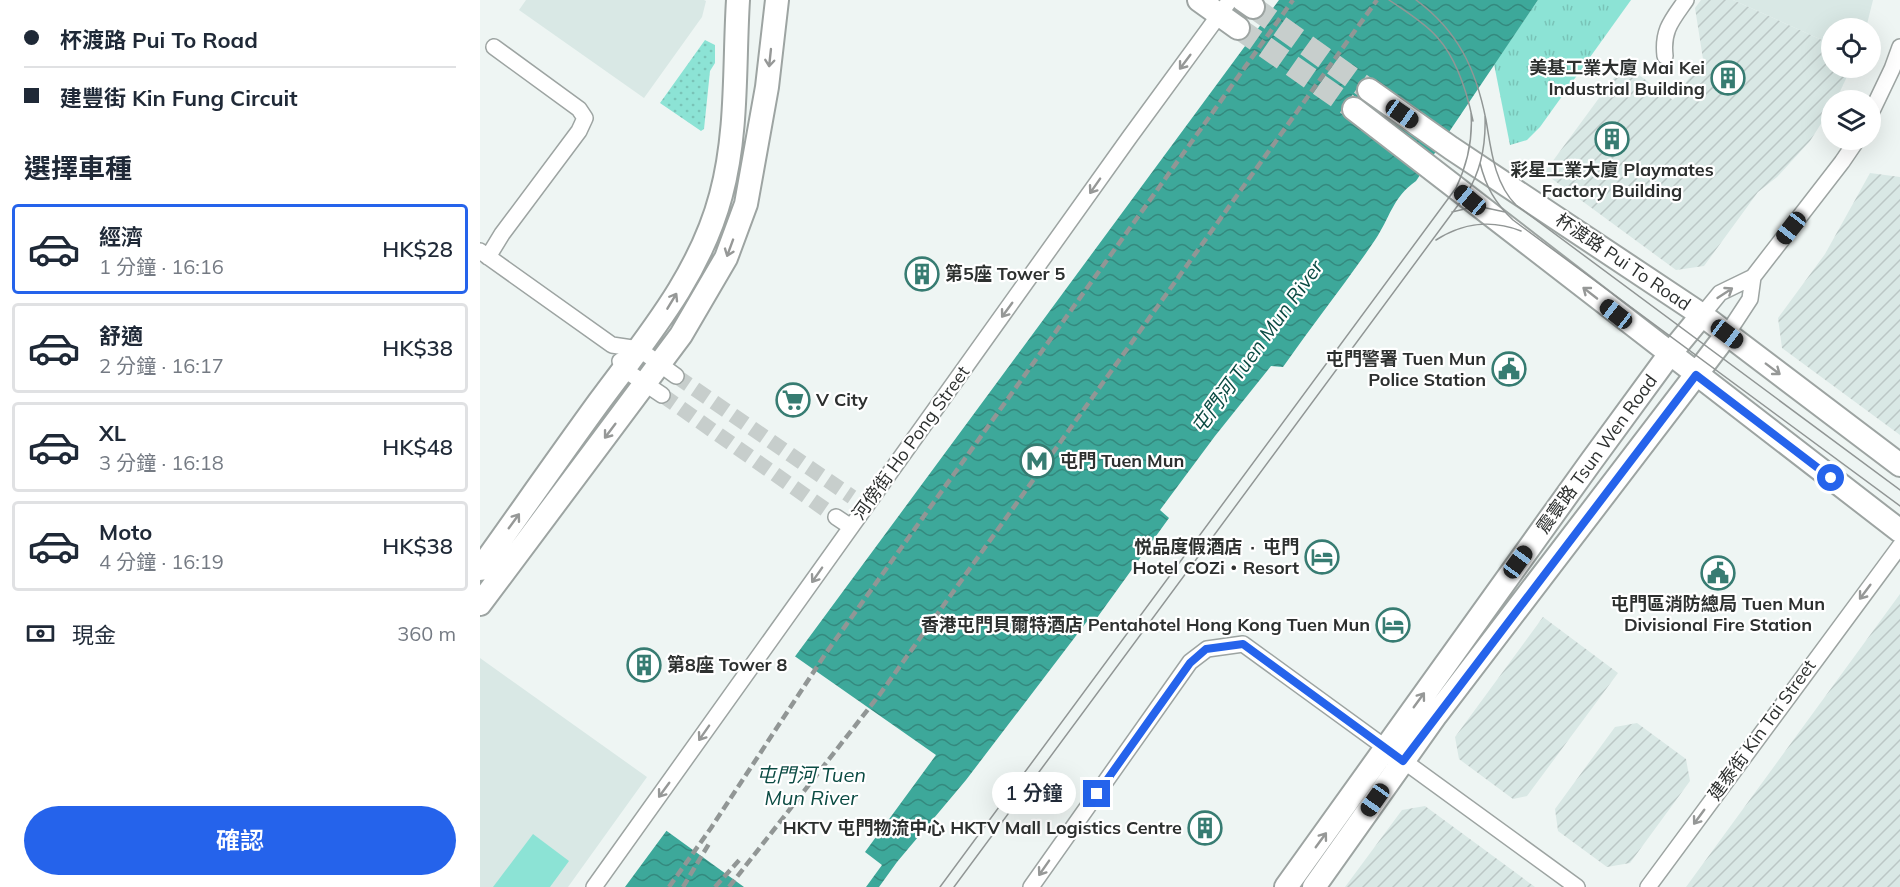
<!DOCTYPE html>
<html lang="zh-TW">
<meta charset="utf-8">
<style>
:root{--surface:#fff;--page:#f6f6f7;--text:#1f2937;--muted:#747a83;--line:#e0e1e3;--accent:#2563eb}
body{margin:0;font-family:Mulish,"Noto Sans TC",sans-serif;background:var(--page);color:var(--text);height:100vh;display:flex;flex-direction:column;font-size:22px;white-space:nowrap}
*{box-sizing:border-box;margin:0}
p{font-size:20px;color:var(--muted)}
.icon{flex:none;width:33px;height:33px;fill:none;stroke:currentColor;stroke-width:2;stroke-linecap:round;stroke-linejoin:round}
.map{position:relative;flex:1;overflow:hidden}
.side{display:flex;flex-direction:column;background:var(--surface);width:480px}
.side>*{flex:none}
.guide{display:grid;align-content:center;height:132px;padding:0 24px;background:var(--surface)}
.fabs{position:absolute;left:1341px;top:18px;display:grid;gap:12px}
.fabs a{display:grid;place-items:center;width:60px;height:60px;border-radius:50%;background:var(--surface);box-shadow:0 6px 24px #0002;font-size:30px}
.end{position:absolute;width:27px;height:27px;margin:-14px;border:8px solid #2563eb;background:#fff;box-shadow:0 0 0 3px #fff}
.from{border-radius:50%}
.bubble{position:absolute;height:42px;border-radius:21px;background:var(--surface);box-shadow:0 6px 24px #0002;font-size:20px;font-weight:600;line-height:42px;text-align:center}
.car{position:absolute;width:18px;height:36px;margin:-18px -9px;border-radius:8px;box-shadow:0 0 4px 2px #0007;background:linear-gradient(#222 24%,#8ab4d8 0 40%,#222 0 76%,#8ab4d8 0 86%,#222 0)}
.guide b{display:flex;align-items:center;gap:21px;height:57px;font-size:22px}
.guide b+b{border-top:2px solid var(--line)}
.guide i{width:15px;height:15px;background:var(--text)}
ul{padding:0;list-style:none}
li{display:flex;align-items:center;gap:18px;height:90px;margin:0 12px 9px;padding:0 12px;border:3px solid var(--line);border-radius:6px}
li div{flex:1}
li b{display:block;font-size:22px}
li em{font-style:normal;font-weight:600}
li.current{border-color:var(--accent)}
li>.icon{width:54px;height:54px;stroke-width:1.5}
h2{padding:0 24px;font-size:27px;line-height:72px}
.pay{display:flex;align-items:center;gap:15px;height:66px;padding:0 24px;font-size:22px}
.pay p{margin-inline-start:auto}
.action{display:flex;gap:12px;margin-top:auto;padding:12px 24px}
.action a{flex:1;height:69px;border-radius:36px;background:var(--accent);color:#fff;font-size:24px;font-weight:600;line-height:69px;text-align:center}
main{display:flex;flex:1;min-height:0}
.map>svg:first-child{display:block}
.built{fill:#d9e8e5}
.industrial{fill:url(#industrial-furrows)}
.grass{fill:url(#grass-dots)}
.park{fill:url(#park-tufts)}
.pitch{fill:#8ce3d5}
.water{fill:url(#water-waves)}
.pier{fill:#eef5f3}
.lines{fill:none;stroke-linecap:round;stroke-linejoin:round}
.street-tunnel{stroke:#c7cecc;stroke-width:15;stroke-dasharray:15 8;stroke-linecap:butt}
.secondary-tunnel{stroke:#c7cecc;stroke-width:22;stroke-dasharray:22 11;stroke-linecap:butt}
.street-casing{stroke:#9da4a2;stroke-width:18}
.secondary-casing{stroke:#9da4a2;stroke-width:26}
.street{stroke:#fff;stroke-width:15}
.secondary{stroke:#fff;stroke-width:22}
.tram{stroke:#919695;stroke-width:1.5}
.rail{stroke:#919695;stroke-width:4.5;stroke-dasharray:9 4.5;stroke-linecap:butt}
.oneway{stroke:#969897}
.route{stroke:#2563eb;stroke-width:8}
.labels{text-anchor:middle;stroke-width:4.5;stroke-linejoin:round;paint-order:stroke}
.poi-label{font-size:18px;font-weight:bold;fill:#2d302f;stroke:#fff;text-anchor:end}
.street-label{font-size:18px;fill:#2d302f;stroke:#fff}
.water-label{font-size:20px;font-style:italic;fill:#0b4b43;stroke:#fff}
</style>
<main>
<section class="side">
<div class="guide">
<b><i class="from"></i>杯渡路 Pui To Road</b>
<b><i></i>建豐街 Kin Fung Circuit</b>
</div>
<h2>選擇車種</h2>
<ul>
<li class="current"><svg class="icon" aria-label="car" viewBox="0 0 24 24"><path d="M5 17H2v-5l4-1 3-4h7l3 4 3 1v5h-3M9 17h6M6 11h13"/><circle cx="7" cy="17" r="2"/><circle cx="17" cy="17" r="2"/></svg><div><b>經濟</b><p>1 分鐘 · 16:16</p></div><em>HK$28</em></li>
<li><svg class="icon" aria-label="car" viewBox="0 0 24 24"><path d="M5 17H2v-5l4-1 3-4h7l3 4 3 1v5h-3M9 17h6M6 11h13"/><circle cx="7" cy="17" r="2"/><circle cx="17" cy="17" r="2"/></svg><div><b>舒適</b><p>2 分鐘 · 16:17</p></div><em>HK$38</em></li>
<li><svg class="icon" aria-label="car" viewBox="0 0 24 24"><path d="M5 17H2v-5l4-1 3-4h7l3 4 3 1v5h-3M9 17h6M6 11h13"/><circle cx="7" cy="17" r="2"/><circle cx="17" cy="17" r="2"/></svg><div><b>XL</b><p>3 分鐘 · 16:18</p></div><em>HK$48</em></li>
<li><svg class="icon" aria-label="car" viewBox="0 0 24 24"><path d="M5 17H2v-5l4-1 3-4h7l3 4 3 1v5h-3M9 17h6M6 11h13"/><circle cx="7" cy="17" r="2"/><circle cx="17" cy="17" r="2"/></svg><div><b>Moto</b><p>4 分鐘 · 16:19</p></div><em>HK$38</em></li>
</ul>
<div class="pay"><svg class="icon" aria-label="cash" viewBox="0 0 24 24"><path d="M3 7h18v10H3z"/><circle cx="12" cy="12" r="2"/></svg>現金<p>360 m</p></div>
<div class="action"><a>確認</a></div>
</section>
<div class="map">
<svg width="1420" height="887" viewBox="0 0 1420 887">
<defs>
<pattern id="industrial-furrows" width="10" height="10" patternUnits="userSpaceOnUse" patternTransform="scale(1.5)"><rect width="10" height="10" fill="#d9e8e5"/><path d="M-1 1l2-2M0 10L10 0M9 11l2-2" fill="none" stroke="#bbc7c5"/></pattern>
<pattern id="grass-dots" width="8" height="8" patternUnits="userSpaceOnUse" patternTransform="scale(1.5)"><rect width="8" height="8" fill="#8ce3d5"/><path d="M2 2h.1M6 6h.1" fill="none" stroke="#79c3b7" stroke-width="1.8" stroke-linecap="round"/></pattern>
<pattern id="park-tufts" width="24" height="20" patternUnits="userSpaceOnUse" patternTransform="scale(1.5)"><rect width="24" height="20" fill="#8ce3d5"/><path d="M3 7l-1-3M5 7V3M7 7l1-3M15 17l-1-3M17 17v-4M19 17l1-3" fill="none" stroke="#79c3b7"/></pattern>
<pattern id="water-waves" width="16" height="10" patternUnits="userSpaceOnUse" patternTransform="scale(1.5)"><rect width="16" height="10" fill="#3da89a"/><path d="M0 5q4-4 8 0t8 0" fill="none" stroke="#34897e"/></pattern>
</defs>
<rect width="100%" height="100%" fill="#eef5f3"/>
<path class="built" d="M 46,0 L 224,0 L 226,1 L 222,17 L 164,98 L 39,10 Z
M 1253,0 L 1393,0 L 1386,28 L 1352,28 L 1351,44 Z
M 0,658 L 167,777 L 88,887 L 0,887 Z"/>
<path class="industrial" d="M 1221,0 L 1253,0 L 1351,44 L 1352,68 L 1371,68 L 1356,100 L 1352,100 L 1351,108 L 1330,141 L 1297,177 L 1278,192 L 1224,266 L 1196,270 L 1064,173 L 1144,64 L 1193,100 L 1223,59 L 1215,8 Z
M 1390,173 L 1420,177 L 1420,435 L 1302,348 L 1298,318 L 1345,254 Z
M 1420,594 L 1420,887 L 1206,887 Z
M 1063,617 L 1138,673 L 1047,796 L 1033,799 L 979,759 L 975,737 Z
M 1157,723 L 1206,759 L 1210,781 L 1150,863 L 1127,867 L 1078,831 L 1075,809 L 1135,727 Z
M 945,806 L 1055,887 L 865,887 L 922,810 Z"/>
<path class="grass" d="M 225,40 L 235,45 L 235,63 L 230,71 L 224,129 L 221,131 L 180,103 Z"/>
<path class="park" d="M 1058,0 L 1151,0 L 1060,127 L 1047,140 L 1030,145 L 1014,64 Z"/>
<path class="pitch" d="M 53,834 L 89,861 L 70,887 L 13,887 Z"/>
<path class="water" d="M 799,0 L 1058,0 L 936,181 C 912,198 910,218 895,240 C 866,283 833,324 803,367 L 791,366 L 735,436 L 680,510 L 689,518 L 614,622 L 608,620 L 486,780 L 417,862 L 399,887 L 145,887 Z"/>
<path class="pier" d="M 313,655 L 456,755 L 385,852 L 402,865 L 386,887 L 264,887 L 184,829 Z"/>
<g class="lines">
<path class="street-tunnel" d="M 196,376 L 372,497
M 182,395 L 356,517"/>
<path class="secondary-tunnel" d="M 773,7 L 889,90
M 758,28 L 874,109"/>
<g class="street-casing">
<path id="street" d="M 1185,56 C 1182,30 1192,20 1206,0
M 1390,115 L 1412,69 L 1420,47
M 0,251 L 132,345 L 159,349 L 196,376
M 8,257 L 22,234 L 99,131 L 105,118 L 99,109 L 14,47
M 1222,315 L 1240,293 L 1273,277 L 1362,162 L 1377,140
M 1247,334 L 1270,299 L 1273,277
M 140,361 L 145,370 L 182,395
M 356,517 L 371,527
M 114,887 L 649,138 L 750,0
M 551,887 L 710,662 L 727,649 L 763,644 L 1097,887
M 1168,887 L 1420,546"/>
</g>
<g class="secondary-casing">
<path id="secondary" d="M 719,0 L 758,28
M 763,0 L 773,7
M 889,90 L 971,148 L 1222,315 L 1420,465
M 874,109 L 1420,531
M 0,569 C 40,513 79,457 119,402 C 167,337 220,275 241,195 C 258,132 254,64 258,0
M 0,604 L 201,335 L 246,258 L 266,204 L 287,87 L 297,0
M 806,887 L 1110,463 L 1189,355 L 1222,315
M 834,887 L 956,715 L 1247,334"/>
</g>
<use href="#street" class="street"/>
<use href="#secondary" class="secondary"/>
<path class="tram" d="M 909,0 C 925,11 944,22 957,37 C 977,59 987,92 993,121
M 936,0 C 978,31 996,69 1006,120 C 1011,149 1014,183 1036,205 L 1420,490
M 1000,163 C 1006,187 1015,203 1033,220 L 1420,506
M 972,212 L 997,206 L 1025,212
M 956,240 C 983,223 1010,219 1041,231
M 460,887 L 976,188 C 988,163 993,140 991,113
M 474,887 L 987,193 C 1002,169 1006,144 1005,116"/>
<path class="rail" d="M 189,887 L 231,828 L 346,653 L 813,0
M 203,887 L 230,842
M 235,887 L 262,857
M 249,887 L 400,694 L 897,0"/>
</g>
<defs><path id="oneway-shaft" d="M-6 0H5M1.5-3L5.5 0L1.5 3" fill="none" stroke-width="1.6" stroke-linecap="round" stroke-linejoin="round" transform="scale(1.5)"/></defs>
<g class="oneway">
<use href="#oneway-shaft" transform="translate(290 58) rotate(96)"/>
<use href="#oneway-shaft" transform="translate(705 62) rotate(127)"/>
<use href="#oneway-shaft" transform="translate(615 186) rotate(125)"/>
<use href="#oneway-shaft" transform="translate(250 248) rotate(110)"/>
<use href="#oneway-shaft" transform="translate(1110 293) rotate(-142)"/>
<use href="#oneway-shaft" transform="translate(1245 293) rotate(-33)"/>
<use href="#oneway-shaft" transform="translate(192 301) rotate(-59)"/>
<use href="#oneway-shaft" transform="translate(527 310) rotate(126)"/>
<use href="#oneway-shaft" transform="translate(1293 369) rotate(37)"/>
<use href="#oneway-shaft" transform="translate(130 431) rotate(127)"/>
<use href="#oneway-shaft" transform="translate(34 521) rotate(-54)"/>
<use href="#oneway-shaft" transform="translate(337 575) rotate(125)"/>
<use href="#oneway-shaft" transform="translate(1385 592) rotate(127)"/>
<use href="#oneway-shaft" transform="translate(939 700) rotate(-54)"/>
<use href="#oneway-shaft" transform="translate(224 733) rotate(125)"/>
<use href="#oneway-shaft" transform="translate(184 790) rotate(126)"/>
<use href="#oneway-shaft" transform="translate(1219 817) rotate(126)"/>
<use href="#oneway-shaft" transform="translate(841 840) rotate(-54)"/>
<use href="#oneway-shaft" transform="translate(564 868) rotate(125)"/>
</g>
<g class="lines">
<path class="route" d="M 617,794 L 710,663 L 726,649 L 763,644 L 923,761 L 1216,375 L 1351,478"/>
</g>
<defs>
<g id="building-ring" transform="scale(1.725)"><circle r="9.5" fill="#fff" stroke="#377c72" stroke-width="1.5"/><path d="M-4-6H4V6H1V3H-1V6H-4ZM-2.5-4.3h1.7v1.8h-1.7ZM.8-4.3h1.7v1.8H.8ZM-2.5-1h1.7V.8h-1.7ZM.8-1h1.7V.8H.8Z" fill="#377c72"/></g>
<g id="civic-ring" transform="scale(1.725)"><circle r="9.5" fill="#fff" stroke="#377c72" stroke-width="1.5"/><path d="M-.6-6.5H3V-4.5H.6V-3L4-1V1h2V6H-6V1h2V-1L-.6-3ZM-1.2 2.5V6h2.4V2.5Z" fill="#377c72"/></g>
<g id="supermarket-ring" transform="scale(1.725)"><circle r="9.5" fill="#fff" stroke="#377c72" stroke-width="1.5"/><path d="M-6-5.5h2.5l.6 2H6L4.5 2H-2.5L-4.4-4H-6ZM-1.5 3.2a1.3 1.3 0 1 0 .1 0ZM3 3.2a1.3 1.3 0 1 0 .1 0Z" fill="#377c72"/></g>
<g id="metro-ring" transform="scale(1.725)"><circle r="9.5" fill="#fff" stroke="#377c72" stroke-width="1.5"/><path d="M-5.5 5V-5H-3L0 0L3-5H5.5V5H3V-.5L0 4L-3-.5V5Z" fill="#377c72"/></g>
<g id="hotel-ring" transform="scale(1.725)"><circle r="9.5" fill="#fff" stroke="#377c72" stroke-width="1.5"/><path d="M-6-4.5h1.5V1H6V5H4.5V3h-9V5H-6ZM-4 0a1.8 1.8 0 1 1 3.6 0ZM.5 0V-2.5h3Q6-2.5 6 0Z" fill="#377c72"/></g>
</defs>
<g fill-rule="evenodd">
<use href="#building-ring" x="1248" y="78"/>
<use href="#building-ring" x="1132" y="139"/>
<use href="#building-ring" x="442" y="274"/>
<use href="#civic-ring" x="1029" y="369"/>
<use href="#supermarket-ring" x="313" y="400"/>
<use href="#metro-ring" x="557" y="461"/>
<use href="#hotel-ring" x="842" y="557"/>
<use href="#civic-ring" x="1238" y="573"/>
<use href="#hotel-ring" x="913" y="625"/>
<use href="#building-ring" x="164" y="665"/>
<use href="#building-ring" x="725" y="828"/>
</g>
<g class="labels">
<g class="poi-label">
<text x="1225" y="74">美基工業大廈 Mai Kei<tspan x="1225" dy="21">Industrial Building</tspan></text>
<text x="1132" y="176" text-anchor="middle">彩星工業大廈 Playmates<tspan x="1132" dy="21">Factory Building</tspan></text>
<text x="465" y="280" text-anchor="start">第5座 Tower 5</text>
<text x="1006" y="365">屯門警署 Tuen Mun<tspan x="1006" dy="21">Police Station</tspan></text>
<text x="336" y="406" text-anchor="start">V City</text>
<text x="580" y="467" text-anchor="start">屯門 Tuen Mun</text>
<text x="819" y="553">悦品度假酒店 ∙ 屯門<tspan x="819" dy="21">Hotel COZi‧Resort</tspan></text>
<text x="1238" y="610" text-anchor="middle">屯門區消防總局 Tuen Mun<tspan x="1238" dy="21">Divisional Fire Station</tspan></text>
<text x="890" y="631">香港屯門貝爾特酒店 Pentahotel Hong Kong Tuen Mun</text>
<text x="187" y="671" text-anchor="start">第8座 Tower 8</text>
<text x="702" y="834">HKTV 屯門物流中心 HKTV Mall Logistics Centre</text>
</g>
<g class="street-label">
<text transform="translate(1143 262) rotate(34)" y="6">杯渡路 Pui To Road</text>
<text transform="translate(431 443) rotate(-54)" y="6">河傍街 Ho Pong Street</text>
<text transform="translate(1117 454) rotate(-54)" y="6">震寰路 Tsun Wen Road</text>
<text transform="translate(1282 730) rotate(-54)" y="6">建泰街 Kin Tai Street</text>
</g>
<g class="water-label">
<text transform="translate(777 347) rotate(-54)" y="7">屯門河 Tuen Mun River</text>
<text x="331" y="782">屯門河 Tuen<tspan x="331" dy="23">Mun River</tspan></text>
</g>
</g>
</svg>
<div class="fabs">
<a><svg class="icon" aria-label="locate" viewBox="0 0 24 24"><circle cx="12" cy="12" r="6"/><path d="M12 2v4M12 18v4M2 12h4M18 12h4"/></svg></a>
<a><svg class="icon" aria-label="layers" viewBox="0 0 24 24"><path d="M12 4l9 5-9 5-9-5zM3 14l9 5 9-5"/></svg></a>
</div>
<i class="end from" style="left:1351px;top:478px"></i>
<i class="end" style="left:617px;top:794px"></i>
<div class="bubble" style="left:512px;top:772px;width:84px">1 分鐘</div>
<i class="car" style="left:922px;top:114px;rotate:125deg"></i>
<i class="car" style="left:990px;top:200px;rotate:310deg"></i>
<i class="car" style="left:1311px;top:228px;rotate:218deg"></i>
<i class="car" style="left:1136px;top:314px;rotate:308deg"></i>
<i class="car" style="left:1247px;top:334px;rotate:127deg"></i>
<i class="car" style="left:1038px;top:562px;rotate:36deg"></i>
<i class="car" style="left:895px;top:800px;rotate:215deg"></i>
</div>
</main>
